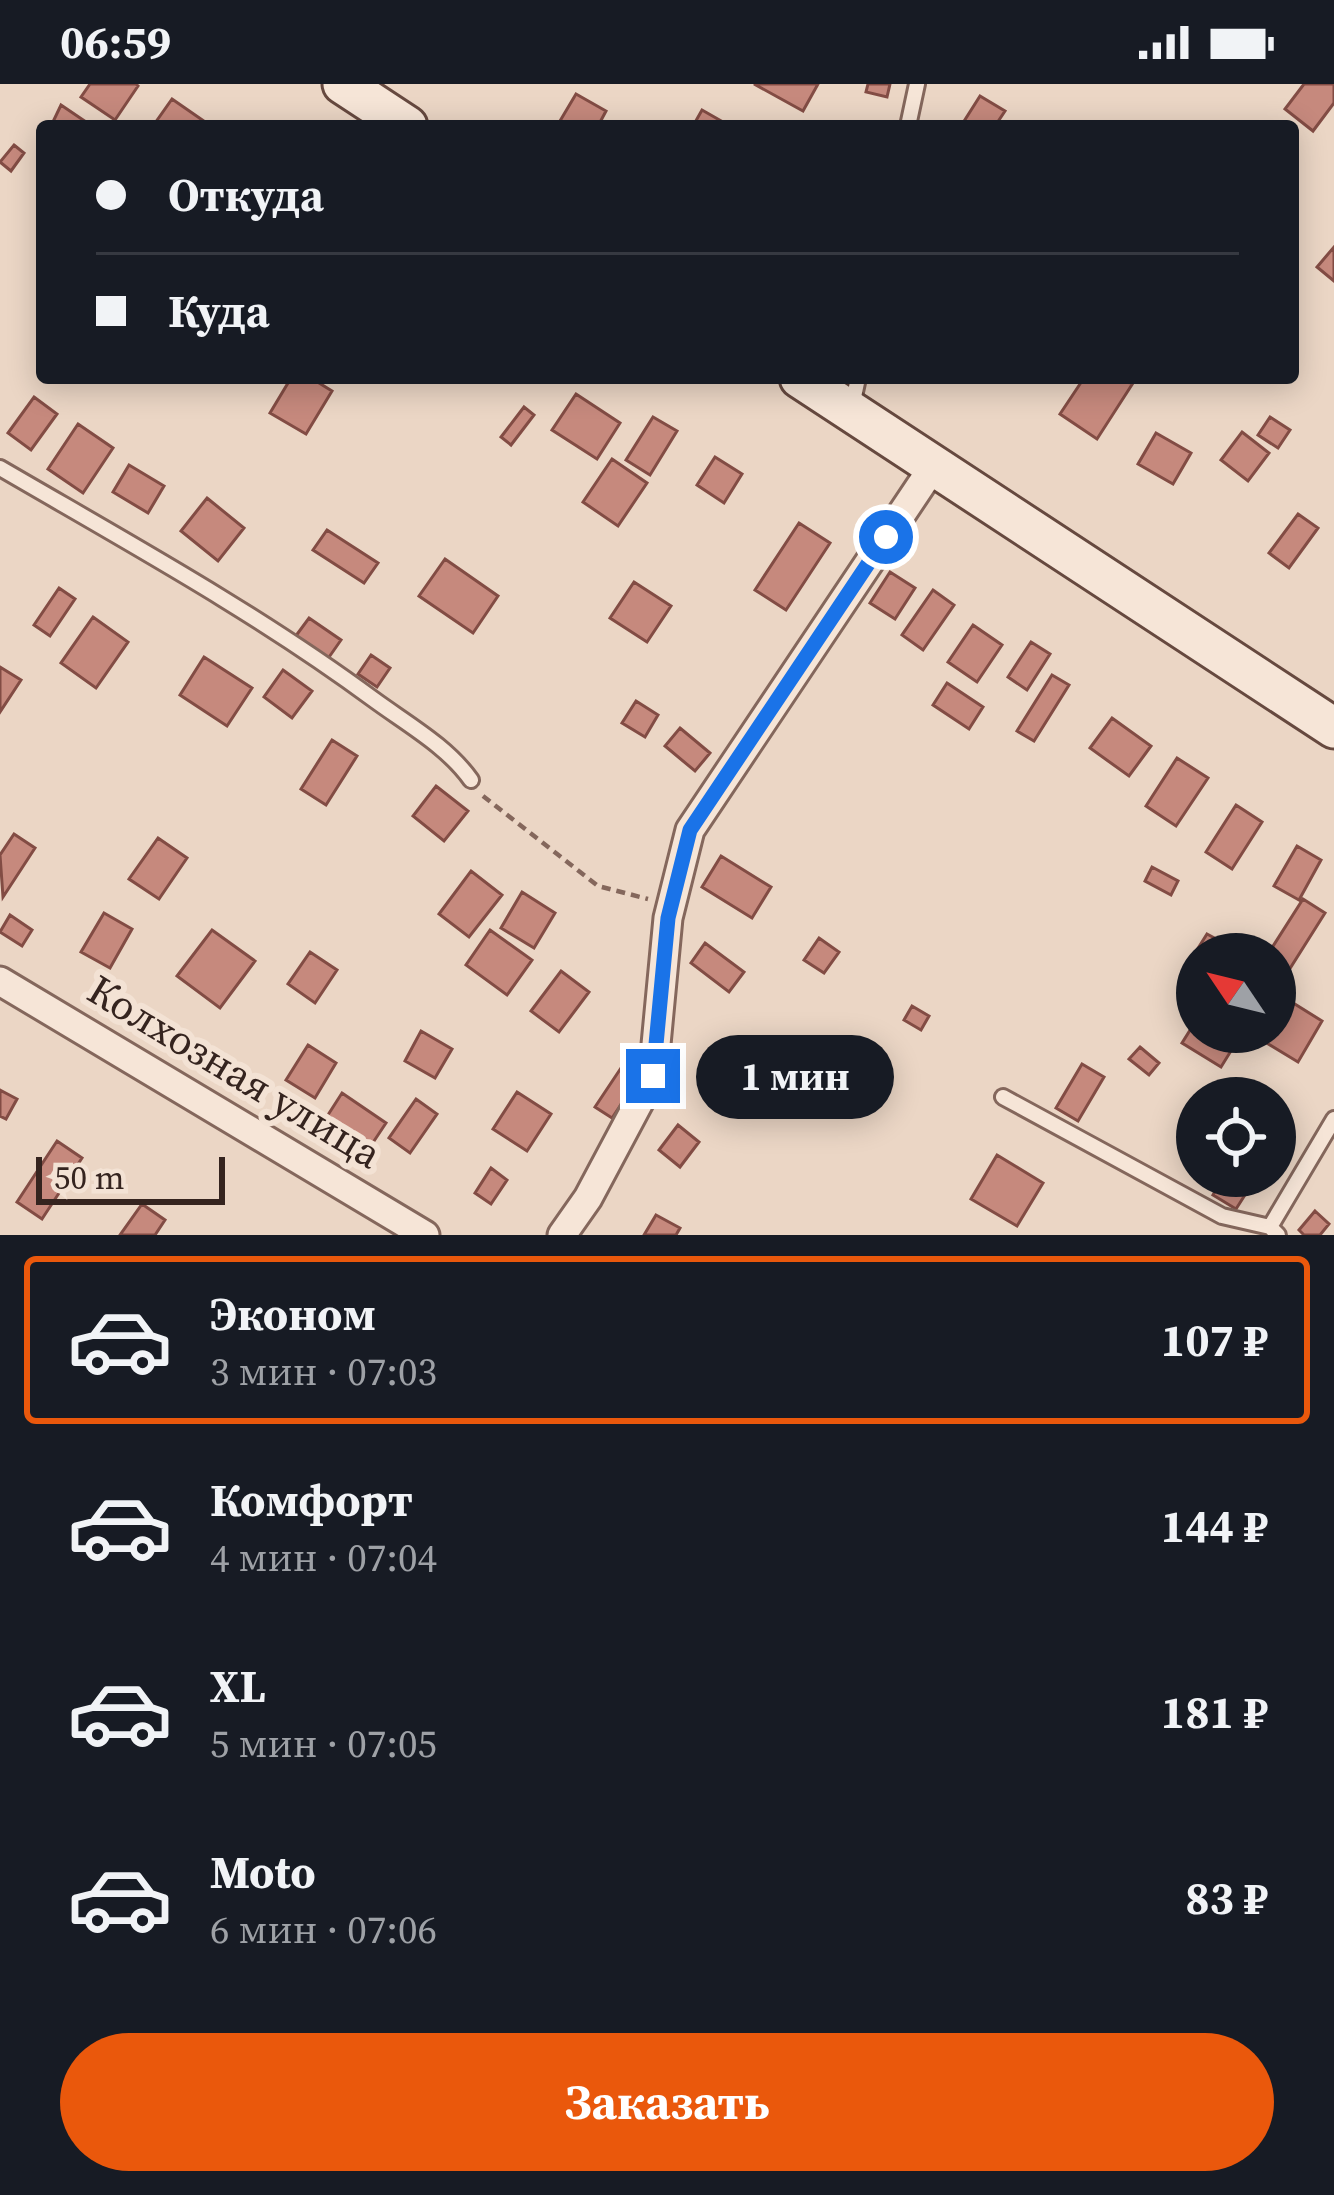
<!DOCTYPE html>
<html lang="ru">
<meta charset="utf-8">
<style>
:root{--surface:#171b24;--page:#20242c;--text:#f1f3f6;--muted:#9ea1a6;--line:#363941;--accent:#ea580c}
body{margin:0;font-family:"Source Serif 4",serif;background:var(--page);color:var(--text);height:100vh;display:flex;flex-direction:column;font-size:45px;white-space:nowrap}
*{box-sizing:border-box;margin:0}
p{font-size:39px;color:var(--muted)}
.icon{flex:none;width:66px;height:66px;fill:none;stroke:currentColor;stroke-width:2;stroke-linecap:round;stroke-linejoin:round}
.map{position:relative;height:1151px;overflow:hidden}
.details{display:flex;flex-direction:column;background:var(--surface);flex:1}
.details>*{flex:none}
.guide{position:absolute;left:36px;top:36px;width:1263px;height:264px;border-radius:12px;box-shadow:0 6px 30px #0003;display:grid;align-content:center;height:264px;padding:0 60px;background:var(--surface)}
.needle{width:78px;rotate:305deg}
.controls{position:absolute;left:1176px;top:849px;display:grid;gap:24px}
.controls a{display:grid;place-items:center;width:120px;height:120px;border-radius:50%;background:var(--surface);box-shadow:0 6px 30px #0003;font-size:60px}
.scale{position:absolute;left:36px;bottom:30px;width:189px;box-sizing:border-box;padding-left:12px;border:6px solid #35241f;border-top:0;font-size:33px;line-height:42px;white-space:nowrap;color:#35241f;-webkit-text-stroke:9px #f3e2d4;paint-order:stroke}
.end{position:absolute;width:54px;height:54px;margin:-27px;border:15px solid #1a73e8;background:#fff;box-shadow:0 0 0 6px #fff}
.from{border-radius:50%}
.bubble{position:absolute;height:84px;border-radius:42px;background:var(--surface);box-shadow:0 6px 30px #0003;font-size:39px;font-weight:700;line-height:84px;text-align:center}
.guide b{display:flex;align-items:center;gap:42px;height:114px;font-size:45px}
.guide b+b{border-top:3px solid var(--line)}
.guide i{width:30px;height:30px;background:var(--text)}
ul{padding:21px 0 0;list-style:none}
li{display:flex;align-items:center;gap:36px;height:168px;margin:0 24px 18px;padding:0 36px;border:6px solid transparent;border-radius:12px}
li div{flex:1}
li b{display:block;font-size:45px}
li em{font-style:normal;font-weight:700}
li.current{border-color:var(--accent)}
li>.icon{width:108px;height:108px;stroke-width:1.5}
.cta{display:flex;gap:24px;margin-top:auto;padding:24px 60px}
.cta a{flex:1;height:138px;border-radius:72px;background:var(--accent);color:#fff;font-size:48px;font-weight:700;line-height:138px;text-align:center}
.status{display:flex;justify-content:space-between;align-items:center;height:84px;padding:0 60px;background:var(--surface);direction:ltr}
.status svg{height:33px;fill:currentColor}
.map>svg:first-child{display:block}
.building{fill:#c6897d;stroke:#824c44;stroke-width:3}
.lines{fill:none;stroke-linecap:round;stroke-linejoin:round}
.service-casing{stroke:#84675c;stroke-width:20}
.minor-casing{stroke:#84675c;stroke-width:33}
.secondary-casing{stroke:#66493f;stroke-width:45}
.path{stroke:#84675c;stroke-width:4.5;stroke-dasharray:9 6;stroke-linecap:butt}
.service{stroke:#f6e5d7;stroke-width:14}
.minor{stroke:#f6e5d7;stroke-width:27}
.secondary{stroke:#f6e5d7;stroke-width:39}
.route{stroke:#1a73e8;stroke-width:15}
.labels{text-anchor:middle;stroke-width:12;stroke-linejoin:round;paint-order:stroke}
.street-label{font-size:42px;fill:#35241f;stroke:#f3e2d4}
</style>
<div class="status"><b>06:59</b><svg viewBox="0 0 49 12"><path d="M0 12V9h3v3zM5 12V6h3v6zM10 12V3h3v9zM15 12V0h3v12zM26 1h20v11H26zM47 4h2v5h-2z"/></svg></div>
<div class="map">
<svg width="1334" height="1151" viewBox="0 0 1334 1151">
<rect width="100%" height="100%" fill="#ebd6c5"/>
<path class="building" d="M 90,0 L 136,0 L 138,2 L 115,36 L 81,13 Z
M 754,0 L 818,0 L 803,27 Z
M 868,0 L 890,0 L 887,13 L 866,8 Z
M 1304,0 L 1334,0 L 1334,19 L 1313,47 L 1285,25 Z
M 576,10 L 606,27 L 598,42 L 557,42 Z
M 980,12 L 1005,27 L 995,42 L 961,42 Z
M 172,15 L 211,42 L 153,42 Z
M 61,21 L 92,42 L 51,42 Z
M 702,26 L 730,42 L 693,42 Z
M 14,61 L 24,69 L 11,87 L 0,78 Z
M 1334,163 L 1334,197 L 1317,183 Z
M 291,294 L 311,294 L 332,307 L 306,350 L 270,329 Z
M 1084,294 L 1133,299 L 1097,355 L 1060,330 Z
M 576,310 L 620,339 L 597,375 L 552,346 Z
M 34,313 L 57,330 L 31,366 L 8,349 Z
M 524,323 L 534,331 L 511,361 L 501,353 Z
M 653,333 L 677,347 L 650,391 L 626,376 Z
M 1270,333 L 1290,346 L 1278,364 L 1258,351 Z
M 78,340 L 113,364 L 83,409 L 48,385 Z
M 1242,348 L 1269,369 L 1248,397 L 1221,376 Z
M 1156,349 L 1191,369 L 1173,400 L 1138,380 Z
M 715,373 L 742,390 L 724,419 L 697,401 Z
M 612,375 L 647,399 L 618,442 L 583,418 Z
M 129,381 L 164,402 L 148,429 L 113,408 Z
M 207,414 L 244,444 L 218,477 L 181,447 Z
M 1298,430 L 1318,444 L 1289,484 L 1269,469 Z
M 799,439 L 830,459 L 786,526 L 755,506 Z
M 327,446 L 378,479 L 364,499 L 313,466 Z
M 445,475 L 498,512 L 473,549 L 419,512 Z
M 890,488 L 915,504 L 895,535 L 870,519 Z
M 634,498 L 671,522 L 647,558 L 610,534 Z
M 59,504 L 75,515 L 50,552 L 34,541 Z
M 933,506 L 954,521 L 923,566 L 902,551 Z
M 93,533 L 128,558 L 96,604 L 61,579 Z
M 309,534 L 341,556 L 327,576 L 295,553 Z
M 973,541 L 1002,561 L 977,598 L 948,578 Z
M 1031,558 L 1050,570 L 1027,606 L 1008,593 Z
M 371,571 L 390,584 L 377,603 L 358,590 Z
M 204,573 L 252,604 L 227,642 L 180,611 Z
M 0,583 L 21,596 L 0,628 Z
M 283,586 L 312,607 L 292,634 L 264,613 Z
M 1052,591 L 1069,601 L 1034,657 L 1017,647 Z
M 947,599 L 983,623 L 969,645 L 933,621 Z
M 636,617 L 658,631 L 645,653 L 622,639 Z
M 1112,634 L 1151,662 L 1129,692 L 1090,664 Z
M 680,644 L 710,669 L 695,687 L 665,662 Z
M 332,656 L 357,672 L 326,721 L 301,705 Z
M 1177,674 L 1208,694 L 1176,742 L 1146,722 Z
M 436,702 L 468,727 L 444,757 L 413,732 Z
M 1236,721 L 1262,738 L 1232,785 L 1206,768 Z
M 14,750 L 35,764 L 3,813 L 0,771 Z
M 158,754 L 187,774 L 159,815 L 129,795 Z
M 1297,762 L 1321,776 L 1299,816 L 1274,802 Z
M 721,772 L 771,803 L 752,834 L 702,803 Z
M 1152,783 L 1178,797 L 1171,811 L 1145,797 Z
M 471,787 L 502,811 L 469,853 L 439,830 Z
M 522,808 L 555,829 L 534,864 L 501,844 Z
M 1303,815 L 1325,829 L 1289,886 L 1268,870 Z
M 104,829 L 132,845 L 110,884 L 81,868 Z
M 10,831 L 32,846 L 22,862 L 0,848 Z
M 212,846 L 255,877 L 220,924 L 177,892 Z
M 490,846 L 532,876 L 507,911 L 466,881 Z
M 1207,850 L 1222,858 L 1214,870 L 1197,870 L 1197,882 L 1190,877 Z
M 819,854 L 839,868 L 824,889 L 804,876 Z
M 705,859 L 744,888 L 729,908 L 691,879 Z
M 310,868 L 337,886 L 315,919 L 288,900 Z
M 561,887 L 589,908 L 559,948 L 531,927 Z
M 1290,917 L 1322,937 L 1298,978 L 1265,958 Z
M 912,922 L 929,932 L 921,946 L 904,936 Z
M 1197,935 L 1197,948 L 1242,949 L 1221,983 L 1182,959 Z
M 421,947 L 452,965 L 435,994 L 405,977 Z
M 308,961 L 336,979 L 315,1014 L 286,996 Z
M 1140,963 L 1159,979 L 1149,991 L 1129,975 Z
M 1082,980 L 1104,993 L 1078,1037 L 1056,1024 Z
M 621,984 L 638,995 L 612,1034 L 595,1023 Z
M 0,1006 L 17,1015 L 6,1035 L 0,1032 Z
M 517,1008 L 551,1030 L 527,1067 L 493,1045 Z
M 342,1009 L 386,1039 L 370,1063 L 326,1034 Z
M 416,1015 L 437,1030 L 410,1069 L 389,1054 Z
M 678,1041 L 699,1058 L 680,1083 L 659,1066 Z
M 57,1057 L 82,1074 L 42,1135 L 17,1118 Z
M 997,1071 L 1043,1099 L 1017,1142 L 971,1115 Z
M 491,1084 L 507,1096 L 491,1120 L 475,1109 Z
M 1224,1092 L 1257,1092 L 1236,1125 L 1213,1111 Z
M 142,1120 L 165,1136 L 155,1151 L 120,1151 Z
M 1315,1127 L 1329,1140 L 1320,1151 L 1304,1151 L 1299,1146 Z
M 656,1131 L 680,1144 L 676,1151 L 644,1151 Z"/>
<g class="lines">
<g class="service-casing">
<path id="service" d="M 908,42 L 917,0
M 852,322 L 858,294
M 0,384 C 127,458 255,528 373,615 C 407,640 447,662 471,696
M 1003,1013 L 1222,1132 L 1270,1143
M 1278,1151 L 1270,1143 L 1334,1035"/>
</g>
<g class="minor-casing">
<path id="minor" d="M 0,897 L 425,1151
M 562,1151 L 588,1114 L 653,992 L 668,834 L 690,746 L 935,380"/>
</g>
<g class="secondary-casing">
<path id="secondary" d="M 343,0 L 407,42
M 800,294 L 1334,644"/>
</g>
<path class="path" d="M 483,712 L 598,802 L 648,815"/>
<use href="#service" class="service"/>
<use href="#minor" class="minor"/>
<use href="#secondary" class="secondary"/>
</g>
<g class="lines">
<path class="route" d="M 653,992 L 668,834 L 690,746 L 886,453"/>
</g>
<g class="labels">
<g class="street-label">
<text transform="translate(235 987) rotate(31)" y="15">Колхозная улица</text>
</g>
</g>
</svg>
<div class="controls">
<a><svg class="needle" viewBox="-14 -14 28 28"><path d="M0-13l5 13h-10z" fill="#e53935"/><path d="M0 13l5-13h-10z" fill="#9ea1a6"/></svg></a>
<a><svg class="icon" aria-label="locate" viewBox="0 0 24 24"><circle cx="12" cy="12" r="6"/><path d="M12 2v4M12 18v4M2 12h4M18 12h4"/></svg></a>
</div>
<div class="scale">50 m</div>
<i class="end from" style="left:886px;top:453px"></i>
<i class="end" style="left:653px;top:992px"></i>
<div class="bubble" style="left:696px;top:951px;width:198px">1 мин</div>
<div class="guide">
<b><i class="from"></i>Откуда</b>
<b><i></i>Куда</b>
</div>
</div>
<section class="details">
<ul>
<li class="current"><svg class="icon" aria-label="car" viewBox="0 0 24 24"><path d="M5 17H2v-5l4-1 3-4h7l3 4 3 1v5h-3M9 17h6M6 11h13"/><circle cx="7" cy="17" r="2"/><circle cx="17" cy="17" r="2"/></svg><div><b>Эконом</b><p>3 мин · 07:03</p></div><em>107 ₽</em></li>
<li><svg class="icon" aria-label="car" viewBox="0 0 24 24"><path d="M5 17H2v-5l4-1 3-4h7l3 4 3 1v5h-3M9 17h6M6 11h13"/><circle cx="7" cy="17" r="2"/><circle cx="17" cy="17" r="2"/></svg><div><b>Комфорт</b><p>4 мин · 07:04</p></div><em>144 ₽</em></li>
<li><svg class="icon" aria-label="car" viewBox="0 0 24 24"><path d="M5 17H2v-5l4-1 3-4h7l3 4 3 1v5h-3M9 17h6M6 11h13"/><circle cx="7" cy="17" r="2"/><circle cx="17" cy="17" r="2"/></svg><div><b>XL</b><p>5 мин · 07:05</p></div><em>181 ₽</em></li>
<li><svg class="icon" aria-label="car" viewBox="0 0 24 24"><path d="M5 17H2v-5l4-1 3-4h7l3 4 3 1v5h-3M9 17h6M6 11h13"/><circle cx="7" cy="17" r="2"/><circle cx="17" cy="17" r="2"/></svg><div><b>Moto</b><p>6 мин · 07:06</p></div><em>83 ₽</em></li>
</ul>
<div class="cta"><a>Заказать</a></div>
</section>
